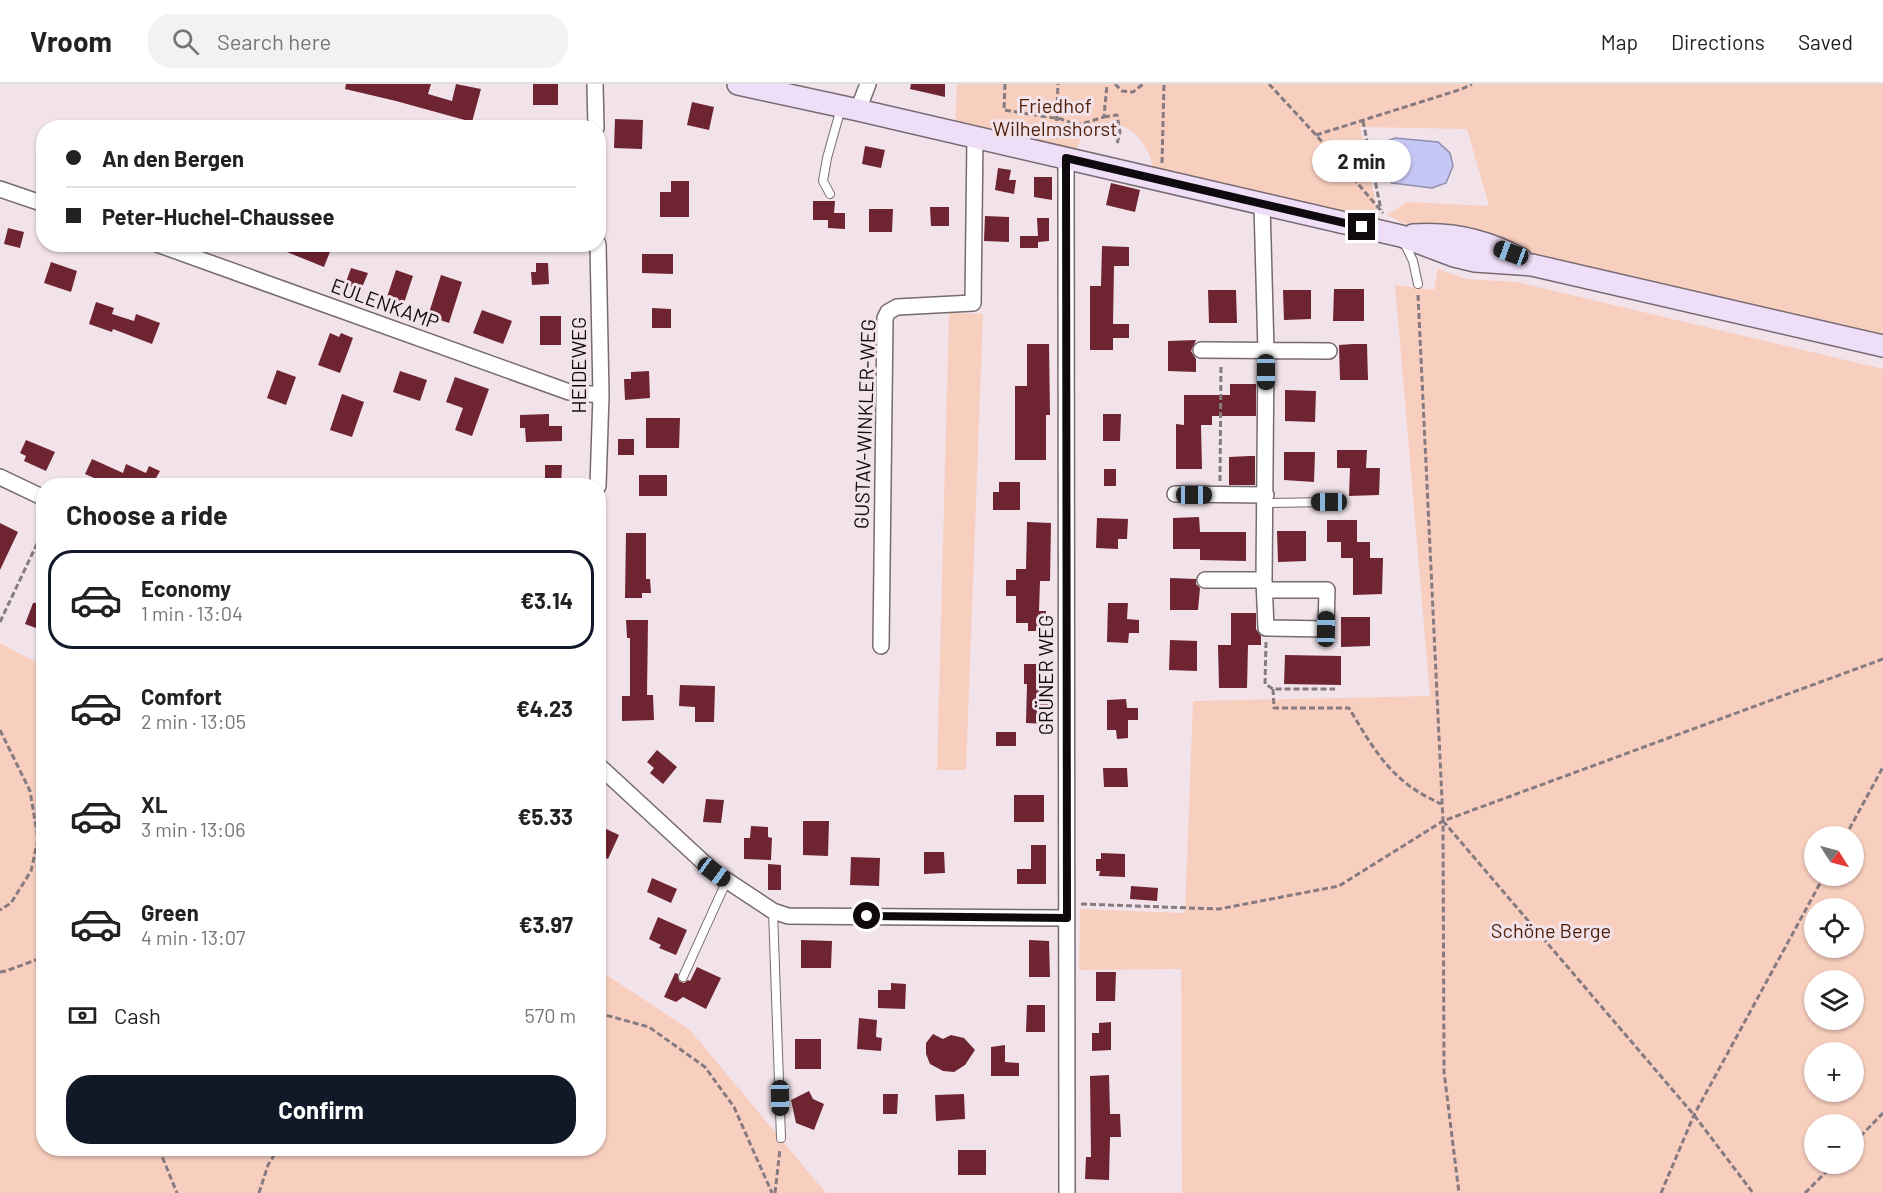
<!DOCTYPE html>
<meta charset="utf-8">
<style>
:root{--surface:#fff;--page:#f2f2f2;--text:#222;--muted:#767676;--line:#e0e0e0;--accent:#111827}
body{margin:0;font-family:Barlow,sans-serif;background:var(--page);color:var(--text);height:100vh;display:flex;flex-direction:column;font-size:22px;white-space:nowrap}
*{box-sizing:border-box;margin:0}
p{font-size:20px;color:var(--muted)}
.icon{flex:none;width:33px;height:33px;fill:none;stroke:currentColor;stroke-width:2;stroke-linecap:round;stroke-linejoin:round}
.map{position:relative;flex:1;overflow:hidden}
.sheet{position:absolute;left:36px;top:394px;width:570px;height:678px;display:flex;flex-direction:column;background:var(--surface);border-radius:24px;box-shadow:0 2px 4px #0004}
.sheet>*{flex:none}
.top-card{position:absolute;left:36px;top:36px;width:570px;height:132px;border-radius:24px;box-shadow:0 2px 4px #0004;display:grid;align-content:center;height:132px;padding:0 30px;background:var(--surface)}
.needle{width:39px;rotate:126deg}
.controls{position:absolute;left:1804px;top:742px;display:grid;gap:12px}
.controls a{display:grid;place-items:center;width:60px;height:60px;border-radius:50%;background:var(--surface);box-shadow:0 2px 4px #0004;font-size:30px}
.end{position:absolute;width:27px;height:27px;margin:-14px;border:8px solid #0f0a0d;background:#fff;box-shadow:0 0 0 3px #fff}
.from{border-radius:50%}
.bubble{position:absolute;height:42px;border-radius:21px;background:var(--surface);box-shadow:0 2px 4px #0004;font-size:20px;font-weight:700;line-height:42px;text-align:center}
.car{position:absolute;width:18px;height:36px;margin:-18px -9px;border-radius:8px;box-shadow:0 0 4px 2px #0007;background:linear-gradient(#222 24%,#8ab4d8 0 40%,#222 0 76%,#8ab4d8 0 86%,#222 0)}
.top-card b{display:flex;align-items:center;gap:21px;height:57px;font-size:22px}
.top-card b+b{border-top:2px solid var(--line)}
.top-card i{width:15px;height:15px;background:var(--text)}
ul{padding:0;list-style:none}
li{display:flex;align-items:center;gap:18px;height:99px;margin:0 12px 9px;padding:0 18px;border:3px solid transparent;border-radius:24px}
li div{flex:1}
li b{display:block;font-size:22px}
li em{font-style:normal;font-weight:700}
li.selected{border-color:var(--accent)}
li>.icon{width:54px;height:54px;stroke-width:1.5}
h2{padding:0 30px;font-size:27px;line-height:72px}
.pay{display:flex;align-items:center;gap:15px;height:66px;padding:0 30px;font-size:22px}
.pay p{margin-inline-start:auto}
.action{display:flex;gap:12px;margin-top:auto;padding:12px 30px}
.action a{flex:1;height:69px;border-radius:24px;background:var(--accent);color:#fff;font-size:24px;font-weight:700;line-height:69px;text-align:center}
header{display:flex;align-items:center;gap:36px;box-sizing:border-box;height:84px;padding:0 30px;background:var(--surface);border-bottom:2px solid var(--line)}
header strong{font-size:28px}
nav{display:flex;gap:33px;margin-inline-start:auto;font-size:21px}
.search{width:420px;height:54px;background:var(--page);display:flex;align-items:center;gap:15px;box-sizing:border-box;padding:0 21px;border-radius:24px;color:var(--muted);font-size:22px}
.map>svg:first-child{display:block}
.green{fill:#f8cfbf;fill-rule:evenodd}
.water{fill:#c6c7f4;stroke:#8f8eaf;stroke-width:1.5}
.building{fill:#6e2431}
.lines{fill:none;stroke-linecap:round;stroke-linejoin:round}
.lane-casing{stroke:#776a71;stroke-width:10}
.street-casing{stroke:#776a71;stroke-width:18}
.secondary-casing{stroke:#776a71;stroke-width:24}
.path{stroke:#857b80;stroke-width:3;stroke-dasharray:6 3;stroke-linecap:butt}
.lane{stroke:#fff;stroke-width:8}
.street{stroke:#fff;stroke-width:15}
.secondary{stroke:#efdef8;stroke-width:21}
.route{stroke:#0f0a0d;stroke-width:8}
.labels{text-anchor:middle;stroke-width:6;stroke-linejoin:round;paint-order:stroke}
.park-label{font-size:20px;fill:#4f1e07;stroke:#f2e3eb}
.street-label{font-size:20px;fill:#0f0a0d;stroke:#f2e3eb}
</style>
<header>
<strong>Vroom</strong>
<div class="search"><svg class="icon" aria-label="search" viewBox="0 0 24 24"><circle cx="10" cy="10" r="6"/><path d="M15 15l6 6"/></svg>Search here</div>
<nav><a>Map</a><a>Directions</a><a>Saved</a></nav>
</header>
<div class="map">
<svg width="1883" height="1109" viewBox="0 0 1883 1109">
<rect width="100%" height="100%" fill="#f2e3eb"/>
<path class="green" d="M 957,0 L 1883,0 L 1883,251 L 1537,171 L 1477,146 L 1440,140 L 1410,143 L 1387,131 L 1407,118 L 1489,122 L 1467,45 L 1360,43 L 1379,134 L 1386,144 L 1153,88 C 1153,78 1148,66 1142,58 C 1126,35 1099,33 1081,55 C 1078,60 1076,67 1073,73 L 955,43 Z
M 1438,185 L 1466,195 L 1517,198 L 1883,285 L 1883,1109 L 1182,1109 L 1181,885 L 1079,886 L 1080,825 L 1185,829 L 1193,617 L 1430,612 L 1395,201 L 1434,206 ZM 1815,753 L 1854,753 L 1854,792 L 1815,792 ZM 1815,825 L 1854,825 L 1854,864 L 1815,864 ZM 1815,897 L 1854,897 L 1854,936 L 1815,936 ZM 1815,969 L 1854,969 L 1854,1008 L 1815,1008 ZM 1815,1041 L 1854,1041 L 1854,1080 L 1815,1080 Z
M 949,229 L 983,230 L 966,686 L 937,686 Z
M 0,559 L 43,582 L 44,1065 L 598,1065 L 599,886 L 690,946 L 826,1109 L 0,1109 Z"/>
<path class="water" d="M 1395,54 L 1438,58 L 1450,69 L 1453,82 L 1446,99 L 1432,104 L 1392,99 L 1381,89 L 1376,74 L 1384,58 Z"/>
<path class="building" d="M 346,0 L 431,0 L 428,10 L 452,17 L 456,0 L 481,5 L 472,38 L 396,17 L 345,5 Z
M 533,0 L 558,0 L 558,21 L 533,21 Z
M 911,0 L 945,0 L 945,13 L 910,5 Z
M 692,18 L 714,23 L 709,46 L 687,41 Z
M 615,35 L 643,36 L 642,65 L 614,64 Z
M 865,62 L 885,66 L 881,84 L 862,80 Z
M 998,84 L 1011,86 L 1009,96 L 1016,96 L 1014,110 L 995,106 Z
M 1034,93 L 1052,93 L 1052,116 L 1034,113 Z
M 671,97 L 689,97 L 689,133 L 660,133 L 660,108 L 671,108 Z
M 1111,99 L 1140,106 L 1135,128 L 1106,121 Z
M 813,117 L 835,117 L 834,129 L 845,129 L 845,145 L 828,144 L 828,136 L 813,136 Z
M 930,123 L 949,123 L 949,142 L 931,142 Z
M 869,125 L 893,125 L 892,148 L 869,148 Z
M 985,132 L 1009,133 L 1009,158 L 984,157 Z
M 1037,134 L 1049,134 L 1049,157 L 1038,158 L 1038,156 L 1038,164 L 1020,164 L 1020,152 L 1038,152 Z
M 8,144 L 24,148 L 20,164 L 4,160 Z
M 267,160 L 333,160 L 324,183 Z
M 1102,162 L 1129,163 L 1129,182 L 1114,182 L 1113,240 L 1129,240 L 1129,254 L 1113,254 L 1113,266 L 1090,266 L 1090,202 L 1101,202 Z
M 642,170 L 673,170 L 673,190 L 642,189 Z
M 51,178 L 77,187 L 71,208 L 44,199 Z
M 536,179 L 548,179 L 549,200 L 532,201 L 531,188 L 536,188 Z
M 351,184 L 368,189 L 361,206 L 345,201 Z
M 396,186 L 413,192 L 403,222 L 386,216 Z
M 441,191 L 462,198 L 449,239 L 428,232 Z
M 1334,205 L 1364,205 L 1364,237 L 1333,237 Z
M 1208,206 L 1236,206 L 1237,239 L 1209,239 Z
M 1283,206 L 1311,206 L 1311,235 L 1284,236 Z
M 96,218 L 114,224 L 112,230 L 134,237 L 136,230 L 160,239 L 152,260 L 113,245 L 112,248 L 89,240 Z
M 652,224 L 671,225 L 671,244 L 652,244 Z
M 482,226 L 512,237 L 503,260 L 473,249 Z
M 540,232 L 561,232 L 561,261 L 540,261 Z
M 330,249 L 339,253 L 341,249 L 353,254 L 340,289 L 318,281 Z
M 1196,256 L 1191,267 L 1196,275 L 1196,288 L 1168,287 L 1168,257 Z
M 1027,260 L 1049,260 L 1050,331 L 1046,331 L 1046,376 L 1015,376 L 1015,302 L 1027,302 Z
M 1353,260 L 1367,260 L 1368,296 L 1340,296 L 1339,261 Z
M 277,286 L 296,293 L 286,321 L 267,314 Z
M 400,287 L 427,296 L 420,317 L 393,308 Z
M 649,287 L 650,314 L 625,316 L 624,295 L 631,295 L 631,288 Z
M 455,293 L 489,305 L 472,352 L 455,346 L 463,324 L 446,318 Z
M 1230,300 L 1256,300 L 1256,332 L 1212,332 L 1212,341 L 1201,341 L 1202,385 L 1176,385 L 1176,340 L 1184,341 L 1184,311 L 1230,311 Z
M 1285,306 L 1316,307 L 1315,338 L 1285,337 Z
M 342,310 L 364,318 L 352,353 L 330,346 Z
M 549,330 L 549,342 L 562,342 L 562,357 L 526,358 L 525,344 L 520,344 L 520,331 Z
M 1103,330 L 1121,330 L 1120,357 L 1103,357 Z
M 646,334 L 680,334 L 679,364 L 646,364 Z
M 618,355 L 634,355 L 634,371 L 618,371 Z
M 26,356 L 55,368 L 46,387 L 24,377 L 26,372 L 20,369 Z
M 1337,366 L 1367,366 L 1366,384 L 1380,384 L 1379,411 L 1349,412 L 1350,384 L 1337,384 Z
M 1284,368 L 1315,368 L 1314,398 L 1284,396 Z
M 1250,372 L 1255,372 L 1255,401 L 1229,401 L 1229,373 Z
M 92,375 L 123,389 L 126,380 L 146,389 L 149,382 L 160,387 L 156,394 L 173,402 L 112,402 L 85,390 Z
M 545,381 L 562,381 L 561,401 L 545,401 Z
M 1104,385 L 1116,385 L 1116,402 L 1104,402 Z
M 639,391 L 667,391 L 667,412 L 639,412 Z
M 999,398 L 1020,398 L 1020,426 L 993,426 L 993,408 L 999,408 Z
M 1199,433 L 1200,448 L 1246,448 L 1246,477 L 1200,476 L 1200,465 L 1173,465 L 1173,434 Z
M 1097,434 L 1128,435 L 1127,455 L 1118,455 L 1118,465 L 1096,464 Z
M 1327,436 L 1357,436 L 1357,458 L 1370,458 L 1370,474 L 1383,474 L 1382,510 L 1353,511 L 1353,474 L 1341,474 L 1341,458 L 1327,458 Z
M 1027,438 L 1051,439 L 1050,497 L 1040,497 L 1039,527 L 1046,527 L 1046,547 L 1028,547 L 1028,539 L 1016,539 L 1016,512 L 1006,512 L 1006,496 L 1016,496 L 1016,485 L 1026,485 Z
M 0,439 L 18,448 L 0,486 Z
M 1277,447 L 1306,447 L 1306,477 L 1278,478 Z
M 626,449 L 646,449 L 646,495 L 650,495 L 651,509 L 642,509 L 642,514 L 625,514 Z
M 1170,494 L 1196,495 L 1196,500 L 1200,504 L 1198,526 L 1170,526 Z
M 44,518 L 44,547 L 25,540 L 33,519 Z
M 1108,519 L 1128,519 L 1127,535 L 1139,536 L 1139,549 L 1129,549 L 1128,559 L 1107,558 Z
M 1231,529 L 1256,529 L 1256,545 L 1261,552 L 1261,561 L 1248,561 L 1247,604 L 1219,604 L 1218,561 L 1231,561 Z
M 1341,533 L 1370,533 L 1370,562 L 1341,563 Z
M 626,536 L 648,536 L 647,611 L 653,611 L 654,636 L 622,637 L 622,612 L 630,612 L 630,554 L 627,554 Z
M 1170,556 L 1197,557 L 1197,587 L 1169,586 Z
M 1285,571 L 1341,572 L 1341,601 L 1284,600 Z
M 1024,580 L 1046,580 L 1045,617 L 1048,617 L 1047,640 L 1026,639 L 1027,600 L 1024,600 Z
M 680,601 L 715,602 L 714,638 L 695,638 L 695,623 L 679,622 Z
M 1126,615 L 1127,624 L 1138,624 L 1138,636 L 1128,636 L 1128,654 L 1117,655 L 1116,646 L 1107,646 L 1107,616 Z
M 996,648 L 1016,648 L 1016,662 L 996,662 Z
M 657,666 L 677,683 L 663,700 L 650,689 L 654,684 L 647,678 Z
M 1103,684 L 1127,684 L 1128,703 L 1104,703 Z
M 1014,711 L 1044,711 L 1044,738 L 1014,738 Z
M 706,715 L 724,716 L 721,739 L 703,738 Z
M 803,737 L 829,737 L 828,772 L 803,771 Z
M 751,742 L 768,743 L 768,753 L 772,754 L 771,776 L 744,775 L 744,754 L 750,754 Z
M 602,743 L 619,751 L 608,775 L 598,770 L 598,750 Z
M 1031,761 L 1046,761 L 1046,800 L 1017,800 L 1017,785 L 1031,785 Z
M 924,768 L 944,768 L 945,789 L 924,790 Z
M 1101,769 L 1125,770 L 1125,793 L 1099,792 L 1100,787 L 1096,787 L 1096,775 L 1101,775 Z
M 851,773 L 880,774 L 879,802 L 850,801 Z
M 768,780 L 781,781 L 781,806 L 768,806 Z
M 652,794 L 677,805 L 671,819 L 647,808 Z
M 1131,802 L 1158,804 L 1157,817 L 1130,815 Z
M 658,833 L 687,846 L 676,871 L 659,864 L 661,861 L 649,855 Z
M 801,856 L 832,857 L 831,884 L 801,884 Z
M 1029,856 L 1049,857 L 1050,893 L 1029,893 Z
M 697,883 L 721,894 L 706,925 L 683,913 L 676,918 L 664,913 L 675,889 L 678,890 L 679,897 L 684,899 L 688,896 L 690,897 Z
M 1096,888 L 1116,888 L 1115,917 L 1096,917 Z
M 891,899 L 906,900 L 905,925 L 878,924 L 878,906 L 891,906 Z
M 1027,921 L 1045,921 L 1045,948 L 1026,948 Z
M 859,934 L 877,936 L 876,953 L 882,954 L 881,967 L 857,965 Z
M 1111,938 L 1111,966 L 1092,967 L 1092,949 L 1099,949 L 1099,939 Z
M 933,950 L 943,955 L 951,951 L 964,954 L 975,966 L 965,981 L 954,988 L 943,987 L 930,980 L 926,970 L 926,959 Z
M 795,955 L 821,955 L 821,985 L 795,985 Z
M 1005,961 L 1005,978 L 1019,979 L 1019,992 L 991,992 L 991,963 Z
M 1109,991 L 1110,1030 L 1120,1030 L 1121,1053 L 1110,1053 L 1109,1096 L 1085,1095 L 1086,1073 L 1091,1073 L 1090,992 Z
M 809,1007 L 813,1015 L 824,1020 L 814,1046 L 796,1039 L 791,1016 Z
M 883,1010 L 898,1010 L 897,1030 L 883,1030 Z
M 964,1010 L 965,1035 L 936,1037 L 935,1011 Z
M 958,1066 L 986,1066 L 986,1091 L 958,1091 Z"/>
<g class="lines">
<g class="lane-casing">
<path id="lane" d="M 830,110 L 823,97 L 827,74 L 841,24
M 1404,158 L 1413,177 L 1418,200
M 1266,419 L 1329,418
M 773,827 L 781,1054
M 683,893 L 727,796"/>
</g>
<g class="street-casing">
<path id="street" d="M 595,0 L 596,44
M 858,26 L 868,0
M 1066,74 L 1067,1109
M 0,105 L 44,120
M 1262,120 L 1266,267 L 1264,496 L 1266,544 L 1326,545 L 1327,506 L 1266,506
M 157,160 L 569,308 L 601,311
M 598,160 L 601,311 L 598,402
M 1201,266 L 1329,267
M 0,393 L 44,414
M 1175,410 L 1266,411
M 1205,496 L 1264,496
M 881,562 L 885,234 L 888,228 L 897,223 L 973,219 L 975,53
M 598,681 L 714,788 L 773,827 L 788,832 L 1067,834"/>
</g>
<g class="secondary-casing">
<path id="secondary" d="M 738,0 L 858,26 L 1401,152 L 1454,172 L 1475,177 L 1532,181 L 1883,262
M 1413,151 C 1450,148 1488,157 1521,175"/>
</g>
<path class="path" d="M 1005,0 L 1004,26 L 1061,35 L 1078,41 L 1104,33 L 1107,0
M 1115,0 L 1122,7 L 1133,8 L 1143,0
M 1269,0 L 1316,51 L 1383,129
M 1104,33 L 1117,31 L 1120,48 L 1117,60
M 1363,37 L 1381,126
M 1316,51 L 1462,5 L 1472,0
M 1056,55 L 1058,0
M 1162,79 L 1164,0
M 1418,211 L 1443,737 L 1444,988 L 1459,1109
M 1220,397 L 1221,280
M 0,538 L 44,445
M 1266,558 L 1265,600 L 1273,605 L 1335,605
M 1273,605 L 1274,624 L 1349,624 C 1364,649 1379,676 1401,695 C 1413,706 1427,713 1441,720
M 0,646 L 30,707 L 38,755 L 31,787 L 11,819 L 0,826
M 1443,737 L 1694,1031 L 1753,1109
M 1845,753 L 1883,683
M 39,757 L 44,767
M 1081,820 L 1219,825 L 1339,802 L 1443,737 L 1883,575
M 0,888 L 6,887 L 44,873
M 598,929 L 649,943 L 705,983 L 734,1023 L 772,1109
M 1854,1059 L 1883,1029
M 159,1065 L 177,1109
M 259,1109 L 268,1081 L 278,1065
M 775,1109 L 780,1065
M 1661,1109 L 1694,1031 L 1824,792
M 1805,1109 L 1834,1080"/>
<use href="#lane" class="lane"/>
<use href="#street" class="street"/>
<use href="#secondary" class="secondary"/>
</g>
<g class="lines">
<path class="route" d="M 867,832 L 1067,834 L 1066,74 L 1362,143"/>
</g>
<g class="labels">
<g class="park-label">
<text x="1055" y="29">Friedhof<tspan x="1055" dy="23">Wilhelmshorst</tspan></text>
<text x="1551" y="854">Schöne Berge</text>
</g>
<g class="street-label">
<text transform="translate(385 220) rotate(20)" y="7">EULENKAMP</text>
<text transform="translate(579 281) rotate(-90)" y="7">HEIDEWEG</text>
<text transform="translate(865 340) rotate(-88)" y="7">GUSTAV-WINKLER-WEG</text>
<text transform="translate(1046 591) rotate(-90)" y="7">GRÜNER WEG</text>
</g>
</g>
</svg>
<div class="controls">
<a><svg class="needle" viewBox="-14 -14 28 28"><path d="M0-13l5 13h-10z" fill="#e53935"/><path d="M0 13l5-13h-10z" fill="#767676"/></svg></a>
<a><svg class="icon" aria-label="locate" viewBox="0 0 24 24"><circle cx="12" cy="12" r="6"/><path d="M12 2v4M12 18v4M2 12h4M18 12h4"/></svg></a>
<a><svg class="icon" aria-label="layers" viewBox="0 0 24 24"><path d="M12 4l9 5-9 5-9-5zM3 14l9 5 9-5"/></svg></a>
<a>+</a>
<a>−</a>
</div>
<i class="end from" style="left:867px;top:832px"></i>
<i class="end" style="left:1362px;top:143px"></i>
<div class="bubble" style="left:1312px;top:56px;width:99px">2 min</div>
<i class="car" style="left:1511px;top:169px;rotate:290deg"></i>
<i class="car" style="left:1266px;top:288px;rotate:180deg"></i>
<i class="car" style="left:1194px;top:411px;rotate:90deg"></i>
<i class="car" style="left:1329px;top:418px;rotate:270deg"></i>
<i class="car" style="left:1326px;top:545px;rotate:1deg"></i>
<i class="car" style="left:714px;top:788px;rotate:126deg"></i>
<i class="car" style="left:780px;top:1014px;rotate:179deg"></i>
<div class="top-card">
<b><i class="from"></i>An den Bergen</b>
<b><i></i>Peter-Huchel-Chaussee</b>
</div>
<section class="sheet">
<h2>Choose a ride</h2>
<ul>
<li class="selected"><svg class="icon" aria-label="car" viewBox="0 0 24 24"><path d="M5 17H2v-5l4-1 3-4h7l3 4 3 1v5h-3M9 17h6M6 11h13"/><circle cx="7" cy="17" r="2"/><circle cx="17" cy="17" r="2"/></svg><div><b>Economy</b><p>1 min · 13:04</p></div><em>€3.14</em></li>
<li><svg class="icon" aria-label="car" viewBox="0 0 24 24"><path d="M5 17H2v-5l4-1 3-4h7l3 4 3 1v5h-3M9 17h6M6 11h13"/><circle cx="7" cy="17" r="2"/><circle cx="17" cy="17" r="2"/></svg><div><b>Comfort</b><p>2 min · 13:05</p></div><em>€4.23</em></li>
<li><svg class="icon" aria-label="car" viewBox="0 0 24 24"><path d="M5 17H2v-5l4-1 3-4h7l3 4 3 1v5h-3M9 17h6M6 11h13"/><circle cx="7" cy="17" r="2"/><circle cx="17" cy="17" r="2"/></svg><div><b>XL</b><p>3 min · 13:06</p></div><em>€5.33</em></li>
<li><svg class="icon" aria-label="car" viewBox="0 0 24 24"><path d="M5 17H2v-5l4-1 3-4h7l3 4 3 1v5h-3M9 17h6M6 11h13"/><circle cx="7" cy="17" r="2"/><circle cx="17" cy="17" r="2"/></svg><div><b>Green</b><p>4 min · 13:07</p></div><em>€3.97</em></li>
</ul>
<div class="pay"><svg class="icon" aria-label="cash" viewBox="0 0 24 24"><path d="M3 7h18v10H3z"/><circle cx="12" cy="12" r="2"/></svg>Cash<p>570 m</p></div>
<div class="action"><a>Confirm</a></div>
</section>
</div>
